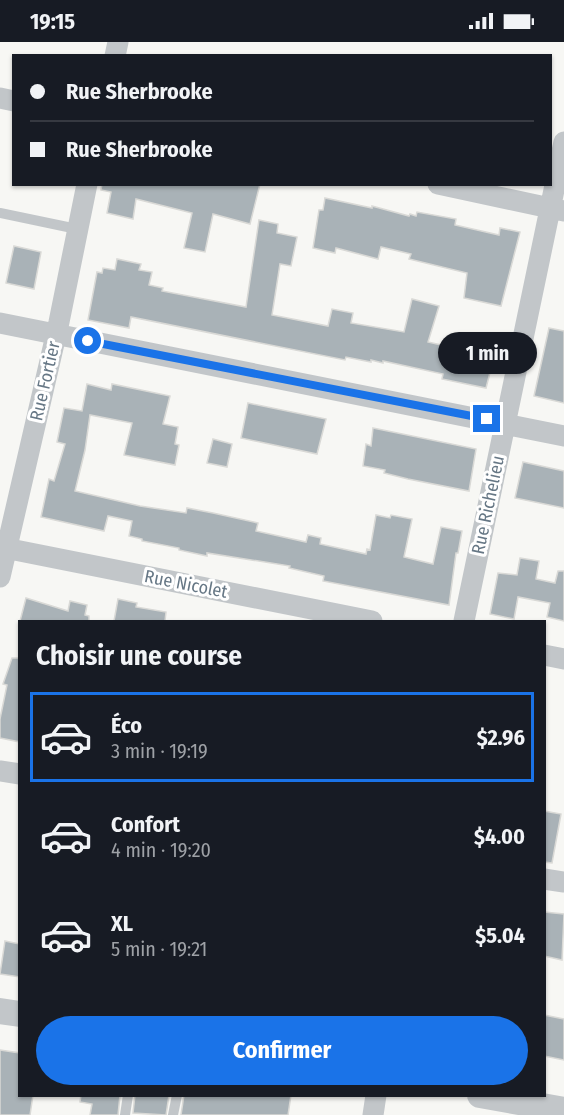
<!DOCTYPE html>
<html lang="fr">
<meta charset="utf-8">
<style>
:root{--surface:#171b24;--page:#242831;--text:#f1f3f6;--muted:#9ea1a6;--line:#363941;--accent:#1a73e8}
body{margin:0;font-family:"Fira Sans Condensed",sans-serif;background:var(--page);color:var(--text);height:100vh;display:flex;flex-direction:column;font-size:22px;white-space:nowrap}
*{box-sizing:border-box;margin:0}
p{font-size:20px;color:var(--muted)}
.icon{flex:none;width:33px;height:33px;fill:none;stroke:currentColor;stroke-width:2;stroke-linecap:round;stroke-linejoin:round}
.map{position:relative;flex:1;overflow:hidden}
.details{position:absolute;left:18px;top:578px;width:528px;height:477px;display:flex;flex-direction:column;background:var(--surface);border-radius:0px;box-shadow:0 2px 4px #0004}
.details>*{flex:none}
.guide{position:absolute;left:12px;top:12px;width:540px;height:132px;border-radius:0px;box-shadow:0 2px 4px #0004;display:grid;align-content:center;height:132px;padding:0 18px;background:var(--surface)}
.end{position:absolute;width:27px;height:27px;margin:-14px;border:8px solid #1a73e8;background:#fff;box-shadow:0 0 0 3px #fff}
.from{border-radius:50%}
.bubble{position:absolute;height:42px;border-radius:21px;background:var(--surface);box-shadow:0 2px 4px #0004;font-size:20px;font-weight:700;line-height:42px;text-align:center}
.guide b{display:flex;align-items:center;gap:21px;height:57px;font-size:22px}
.guide b+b{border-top:2px solid var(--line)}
.guide i{width:15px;height:15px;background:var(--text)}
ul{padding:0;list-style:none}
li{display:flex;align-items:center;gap:18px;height:90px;margin:0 12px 9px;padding:0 6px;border:3px solid transparent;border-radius:0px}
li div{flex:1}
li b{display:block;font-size:22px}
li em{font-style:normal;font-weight:700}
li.current{border-color:var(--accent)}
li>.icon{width:54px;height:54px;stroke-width:1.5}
h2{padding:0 18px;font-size:27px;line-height:72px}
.cta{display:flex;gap:12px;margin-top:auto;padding:12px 18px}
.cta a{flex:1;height:69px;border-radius:36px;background:var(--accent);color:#fff;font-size:24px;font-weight:700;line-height:69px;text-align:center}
.status{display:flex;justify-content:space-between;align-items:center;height:42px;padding:0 30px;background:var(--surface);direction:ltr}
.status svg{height:16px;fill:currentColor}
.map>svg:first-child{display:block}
.building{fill:#a9b2b7;stroke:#d9d9d6;stroke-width:1.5}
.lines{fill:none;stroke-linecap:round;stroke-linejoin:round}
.service{stroke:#c2c6c9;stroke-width:10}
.minor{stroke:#c2c6c9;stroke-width:21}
.tertiary{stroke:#c2c6c9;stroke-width:26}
.route{stroke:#1a73e8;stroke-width:8}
.labels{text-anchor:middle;stroke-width:6;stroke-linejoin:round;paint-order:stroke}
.street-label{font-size:18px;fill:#667785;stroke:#fff}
</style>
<div class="status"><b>19:15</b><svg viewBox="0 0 49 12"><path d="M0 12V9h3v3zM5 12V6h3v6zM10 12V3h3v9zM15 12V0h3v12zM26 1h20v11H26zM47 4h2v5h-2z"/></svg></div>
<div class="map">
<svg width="564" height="1073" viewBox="0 0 564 1073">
<rect width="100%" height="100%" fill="#f7f7f4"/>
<path class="building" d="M 102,142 L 260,142 L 250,182 L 213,172 L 205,210 L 184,206 L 192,171 L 136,157 L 133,177 L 107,171 L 111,150 L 101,148 Z
M 325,156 L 372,166 L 372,164 L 409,174 L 410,172 L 416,174 L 417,170 L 456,177 L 455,183 L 499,193 L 500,186 L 520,190 L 501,264 L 464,256 L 467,231 L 409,217 L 411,212 L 381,205 L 378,217 L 336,206 L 335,211 L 313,206 L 319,168 L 323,168 Z
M 259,178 L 278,182 L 277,191 L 297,195 L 291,224 L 280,222 L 272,273 L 328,284 L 332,267 L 353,271 L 351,281 L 404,290 L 412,257 L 439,264 L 428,300 L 494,315 L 486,346 L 442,337 L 443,332 L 383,319 L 383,321 L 371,318 L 371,320 L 346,315 L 345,318 L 131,275 L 129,286 L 88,278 L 97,230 L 102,231 L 103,226 L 115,228 L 117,217 L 141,222 L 139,228 L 152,230 L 149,243 L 163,246 L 162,249 L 246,265 Z
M 14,204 L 41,210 L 34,247 L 6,241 Z
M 549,286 L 564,289 L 564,361 L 534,354 Z
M 87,342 L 111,348 L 112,342 L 170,354 L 163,382 L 178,385 L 175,402 L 179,403 L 175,423 L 124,413 L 132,381 L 90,373 L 85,408 L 75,449 L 140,464 L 186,471 L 187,466 L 213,471 L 258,481 L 256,489 L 306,500 L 308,493 L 321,496 L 320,502 L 366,512 L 367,507 L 370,508 L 376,473 L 390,476 L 391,473 L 412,477 L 404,515 L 433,522 L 441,485 L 462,489 L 458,511 L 456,511 L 449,563 L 323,539 L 324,534 L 289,526 L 290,524 L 207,511 L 207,514 L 179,508 L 179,506 L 142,499 L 142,497 L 129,494 L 132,479 L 108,474 L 104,489 L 41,475 L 49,437 L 54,439 L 65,402 L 57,400 L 64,366 L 82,369 Z
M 248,361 L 326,377 L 317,412 L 241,396 Z
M 373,386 L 476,407 L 469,449 L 408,437 L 384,431 L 385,428 L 363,424 L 366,402 L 371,404 Z
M 213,397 L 232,402 L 227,425 L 207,421 Z
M 523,420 L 564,429 L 564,466 L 515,456 Z
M 520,516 L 539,519 L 536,537 L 555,541 L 558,529 L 564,529 L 564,579 L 547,575 L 550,561 L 518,555 L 514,577 L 490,572 L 498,531 L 517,533 Z
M 26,556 L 68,569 L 70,559 L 87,563 L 85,573 L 89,574 L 89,579 L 20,579 Z
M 118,557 L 137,561 L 136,565 L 166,570 L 165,579 L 114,579 Z
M 12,616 L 20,616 L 20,700 L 0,696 L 0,677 L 7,643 L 3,642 Z
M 544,769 L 561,772 L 552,821 L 544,820 Z
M 544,870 L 564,872 L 562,918 L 544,914 Z
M 5,899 L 20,902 L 20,935 L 0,932 Z
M 544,973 L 564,977 L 564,1018 L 544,1014 Z
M 0,1008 L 20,1011 L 20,1053 L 33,1053 L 30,1073 L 0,1073 Z
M 81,1053 L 120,1053 L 118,1073 L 90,1073 L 92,1062 L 80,1060 Z
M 135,1053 L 169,1053 L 166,1073 L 133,1071 Z
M 184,1053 L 291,1053 L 288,1073 L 181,1073 Z"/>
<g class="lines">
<path class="service" d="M 0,171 L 77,187
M 125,1073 L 128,1053
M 173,1073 L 177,1053"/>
<path class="minor" d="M 115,14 L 118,0
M 0,56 L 14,59
M 438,142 L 564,169
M 0,281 L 564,394
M 0,505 L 372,579
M 0,535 L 59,280 L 87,142
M 464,579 L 564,100
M 544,613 L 564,617
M 0,729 L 20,732
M 544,837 L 564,840
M 373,1073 L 376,1053"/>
<path class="tertiary" d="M 0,969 L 20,972
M 480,1053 L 564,1068"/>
</g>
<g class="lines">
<path class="route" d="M 88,299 L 487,377"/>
</g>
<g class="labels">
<g class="street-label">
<text transform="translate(45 339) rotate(-77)" y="6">Rue Fortier</text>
<text transform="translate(488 463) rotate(-78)" y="6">Rue Richelieu</text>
<text transform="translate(186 542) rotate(11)" y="6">Rue Nicolet</text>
</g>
</g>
</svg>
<i class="end from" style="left:88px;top:299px"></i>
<i class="end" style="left:487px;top:377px"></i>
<div class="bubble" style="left:438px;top:290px;width:99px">1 min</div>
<div class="guide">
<b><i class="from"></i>Rue Sherbrooke</b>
<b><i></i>Rue Sherbrooke</b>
</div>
<section class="details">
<h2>Choisir une course</h2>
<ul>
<li class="current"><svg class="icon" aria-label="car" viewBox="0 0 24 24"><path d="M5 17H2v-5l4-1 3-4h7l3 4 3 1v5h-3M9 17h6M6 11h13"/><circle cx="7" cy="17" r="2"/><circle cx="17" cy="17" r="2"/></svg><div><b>Éco</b><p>3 min · 19:19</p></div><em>$2.96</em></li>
<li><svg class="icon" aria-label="car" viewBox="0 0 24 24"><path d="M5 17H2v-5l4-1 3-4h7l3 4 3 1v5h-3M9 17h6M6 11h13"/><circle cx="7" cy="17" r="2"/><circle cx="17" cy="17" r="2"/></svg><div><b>Confort</b><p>4 min · 19:20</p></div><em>$4.00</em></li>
<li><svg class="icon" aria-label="car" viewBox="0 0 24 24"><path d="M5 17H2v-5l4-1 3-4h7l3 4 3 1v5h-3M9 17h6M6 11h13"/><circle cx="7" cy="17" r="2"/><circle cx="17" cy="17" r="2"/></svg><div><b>XL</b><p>5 min · 19:21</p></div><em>$5.04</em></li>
</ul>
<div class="cta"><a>Confirmer</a></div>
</section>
</div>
